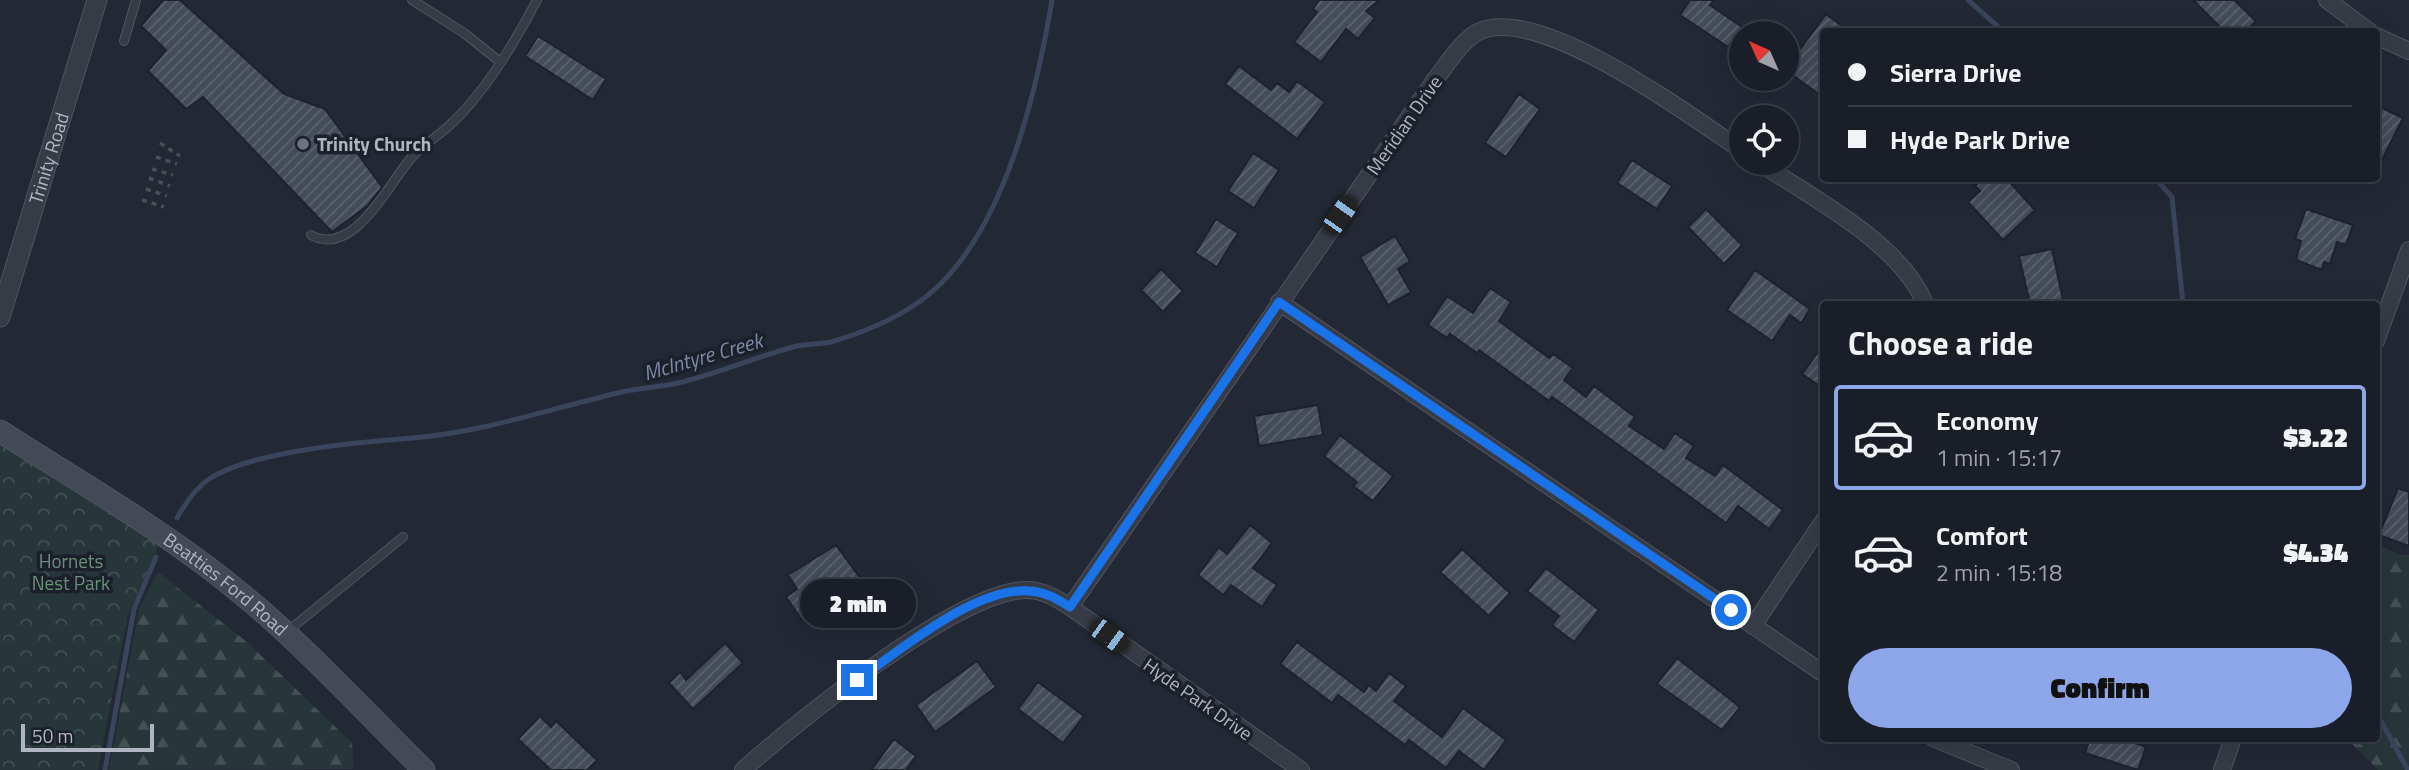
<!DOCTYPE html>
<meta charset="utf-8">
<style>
:root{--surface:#1a1e28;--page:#272b34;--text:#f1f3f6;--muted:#9fa2a8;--line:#383c45;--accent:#8da6ea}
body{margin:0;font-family:"Titillium Web",sans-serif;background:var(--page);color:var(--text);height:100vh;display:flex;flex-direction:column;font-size:26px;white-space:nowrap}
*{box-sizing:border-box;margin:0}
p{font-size:23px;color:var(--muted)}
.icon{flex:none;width:38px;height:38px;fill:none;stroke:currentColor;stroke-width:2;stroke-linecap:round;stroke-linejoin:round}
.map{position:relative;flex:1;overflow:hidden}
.details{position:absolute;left:1820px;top:301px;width:560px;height:441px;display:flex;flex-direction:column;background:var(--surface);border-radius:7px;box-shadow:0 7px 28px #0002,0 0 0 2px var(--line)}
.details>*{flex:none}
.banner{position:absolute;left:1820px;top:28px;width:560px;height:154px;border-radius:7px;box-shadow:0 7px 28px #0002,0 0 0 2px var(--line);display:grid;align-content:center;height:154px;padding:0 28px;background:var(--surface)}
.needle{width:46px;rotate:315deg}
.buttons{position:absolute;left:1729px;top:21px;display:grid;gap:14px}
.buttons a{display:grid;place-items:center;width:70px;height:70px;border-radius:50%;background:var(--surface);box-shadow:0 7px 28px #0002,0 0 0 2px var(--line);font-size:35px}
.scale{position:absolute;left:21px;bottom:18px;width:133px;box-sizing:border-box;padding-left:7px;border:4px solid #b0b5c2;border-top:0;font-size:19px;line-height:24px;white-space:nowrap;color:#b0b5c2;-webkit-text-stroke:5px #1b202a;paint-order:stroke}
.end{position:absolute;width:32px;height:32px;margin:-16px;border:9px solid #1a73e8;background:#fff;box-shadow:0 0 0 4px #fff}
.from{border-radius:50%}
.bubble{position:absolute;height:49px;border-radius:24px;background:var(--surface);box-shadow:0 7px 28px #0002,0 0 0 2px var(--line);font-size:23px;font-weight:800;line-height:49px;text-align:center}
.car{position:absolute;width:21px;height:42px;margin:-21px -10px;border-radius:9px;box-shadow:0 0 5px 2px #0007;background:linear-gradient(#222 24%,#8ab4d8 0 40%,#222 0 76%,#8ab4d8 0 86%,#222 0)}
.banner b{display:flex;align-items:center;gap:24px;height:66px;font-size:26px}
.banner b+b{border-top:2px solid var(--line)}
.banner i{width:18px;height:18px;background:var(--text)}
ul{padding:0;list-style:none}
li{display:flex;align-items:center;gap:21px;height:105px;margin:0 14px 10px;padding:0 14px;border:4px solid transparent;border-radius:7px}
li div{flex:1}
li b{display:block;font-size:26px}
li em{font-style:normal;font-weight:800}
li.on{border-color:var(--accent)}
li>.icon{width:63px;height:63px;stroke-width:1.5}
h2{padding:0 28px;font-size:32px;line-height:84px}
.action{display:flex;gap:14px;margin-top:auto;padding:14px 28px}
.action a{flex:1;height:80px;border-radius:42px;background:var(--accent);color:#111;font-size:28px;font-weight:800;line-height:80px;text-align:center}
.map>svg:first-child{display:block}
.forest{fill:url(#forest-firs)}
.park{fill:url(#park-crowns)}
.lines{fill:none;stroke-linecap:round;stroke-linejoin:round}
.stream{stroke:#3a445c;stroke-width:5}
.building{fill:url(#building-hatch);stroke:#1d222c;stroke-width:2}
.service-casing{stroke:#505560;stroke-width:10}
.minor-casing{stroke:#505560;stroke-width:18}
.tertiary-casing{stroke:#505560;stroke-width:21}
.secondary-casing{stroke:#505560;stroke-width:23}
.path{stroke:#445155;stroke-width:3.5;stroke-dasharray:5 5;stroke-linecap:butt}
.service{stroke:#363b46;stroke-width:8}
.minor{stroke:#363b46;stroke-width:16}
.tertiary{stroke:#363b46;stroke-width:19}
.secondary{stroke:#444958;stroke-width:21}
.route{stroke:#1a73e8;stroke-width:9}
.worship-dot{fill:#6b7280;stroke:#1b202a;stroke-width:2.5}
.labels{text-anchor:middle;stroke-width:7;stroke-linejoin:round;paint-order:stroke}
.street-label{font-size:19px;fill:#b0b5c2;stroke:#1b202a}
.poi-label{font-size:19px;font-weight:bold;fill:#b0b5c2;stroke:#1b202a;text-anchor:start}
.park-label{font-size:19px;fill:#6b9078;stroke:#1b202a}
.water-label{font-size:21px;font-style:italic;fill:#7c89a7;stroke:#1b202a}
</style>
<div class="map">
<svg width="2409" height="770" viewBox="0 0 2409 770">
<defs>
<pattern id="forest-firs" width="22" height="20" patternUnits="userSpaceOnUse" patternTransform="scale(1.75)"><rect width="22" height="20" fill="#273639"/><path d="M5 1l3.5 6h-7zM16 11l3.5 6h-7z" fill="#445154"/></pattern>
<pattern id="park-crowns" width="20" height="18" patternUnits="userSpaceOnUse" patternTransform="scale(1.75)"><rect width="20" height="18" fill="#273639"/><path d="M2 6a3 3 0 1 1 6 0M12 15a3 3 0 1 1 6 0" fill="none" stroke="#445154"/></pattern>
<pattern id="building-hatch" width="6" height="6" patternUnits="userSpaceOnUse" patternTransform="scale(1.75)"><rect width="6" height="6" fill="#444b59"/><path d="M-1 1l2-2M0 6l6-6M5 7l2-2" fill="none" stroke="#5c636f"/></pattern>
</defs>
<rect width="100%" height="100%" fill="#232835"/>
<path class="forest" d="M 2377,544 L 2400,555 L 2409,555 L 2409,770 L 2378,770 L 2347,739 L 2376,738 Z
M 158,572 L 247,642 L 352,743 L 354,769 L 109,770 L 139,609 Z"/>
<path class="park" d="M 0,443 L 159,544 L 127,618 L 98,770 L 0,770 Z"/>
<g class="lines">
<path class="stream" d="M 1968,0 L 2004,32
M 2155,178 L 2172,197 L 2183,304
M 177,518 C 185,504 195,488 209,479 C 252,451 360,442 413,438 C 484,432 553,408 622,392 C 641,388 660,387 678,383 C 718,374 757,356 797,346 C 808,344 820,344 831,342 C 858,334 889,322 913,306 C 1001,250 1036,96 1052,0
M 2376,712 L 2408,770
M 105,770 L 134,609 L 156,557"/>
</g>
<path class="building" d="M 163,0 L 180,0 L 284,94 L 325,109 L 382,187 L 367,206 L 332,232 L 203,97 L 186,109 L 148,71 L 166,50 L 141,26 Z
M 1319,0 L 1379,0 L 1366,11 L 1375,18 L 1358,39 L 1346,29 L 1321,62 L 1294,42 L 1317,12 L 1313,9 Z
M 1690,0 L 1714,0 L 1710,5 L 1742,27 L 1728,47 L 1680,15 Z
M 2193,0 L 2234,0 L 2256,21 L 2246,32 L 2225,32 Z
M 1826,14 L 1850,32 L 1824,32 L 1824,98 L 1787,71 L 1787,67 Z
M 538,36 L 606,79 L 593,100 L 525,56 Z
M 1239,66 L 1271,90 L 1277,83 L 1289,92 L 1297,81 L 1325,102 L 1297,139 L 1225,84 Z
M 1519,94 L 1540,109 L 1506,157 L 1485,143 Z
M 2376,105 L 2403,118 L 2376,172 Z
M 1253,153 L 1279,170 L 1254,208 L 1228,191 Z
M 1632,160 L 1672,186 L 1657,209 L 1617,183 Z
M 1984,178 L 2006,178 L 2035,210 L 2003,240 L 1968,202 L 1980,191 L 1975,186 Z
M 1706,209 L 1742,245 L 1724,264 L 1688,227 Z
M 2306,209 L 2353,225 L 2346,245 L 2337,242 L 2330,264 L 2324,262 L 2322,270 L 2296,260 L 2301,241 L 2295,239 Z
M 1216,219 L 1238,233 L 1217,267 L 1195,253 Z
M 1395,236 L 1410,261 L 1398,269 L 1411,292 L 1388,305 L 1360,257 Z
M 2052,249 L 2064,304 L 2030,304 L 2019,256 Z
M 1161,269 L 1183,291 L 1163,312 L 1141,290 Z
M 1755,270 L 1810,309 L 1801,323 L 1790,315 L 1772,341 L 1727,310 Z
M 1490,288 L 1511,302 L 1499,321 L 1549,358 L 1553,354 L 1573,368 L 1564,380 L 1586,397 L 1594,386 L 1635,417 L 1629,426 L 1664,449 L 1675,433 L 1694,446 L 1686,458 L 1715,476 L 1723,465 L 1783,510 L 1769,529 L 1738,506 L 1726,523 L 1552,397 L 1549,401 L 1479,350 L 1477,353 L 1450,334 L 1447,338 L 1428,325 L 1447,296 L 1473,313 Z
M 1824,344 L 1824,389 L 1802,374 Z
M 1318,405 L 1323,435 L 1259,446 L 1254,416 Z
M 1340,435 L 1393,476 L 1373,501 L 1353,486 L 1357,482 L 1324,456 Z
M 2398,488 L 2409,492 L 2409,546 L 2379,535 Z
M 1250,525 L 1272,543 L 1253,568 L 1277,585 L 1262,607 L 1231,585 L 1223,595 L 1198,575 L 1219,547 L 1227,554 Z
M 836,545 L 863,582 L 804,623 L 786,597 L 797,589 L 788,575 Z
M 1462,549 L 1510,593 L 1489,616 L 1440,572 Z
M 1546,568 L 1599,610 L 1574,642 L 1552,625 L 1559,616 L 1527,591 Z
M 1297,642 L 1364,692 L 1369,685 L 1376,691 L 1389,673 L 1406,686 L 1394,701 L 1442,737 L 1463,708 L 1506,740 L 1484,770 L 1459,751 L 1446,768 L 1409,740 L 1405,745 L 1338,695 L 1332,703 L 1280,664 Z
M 725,643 L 743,663 L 693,709 L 669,683 L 680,672 L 686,680 Z
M 1677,658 L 1740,707 L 1722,730 L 1657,684 Z
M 977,661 L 996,687 L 935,732 L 916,705 Z
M 1038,682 L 1084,716 L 1063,743 L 1018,709 Z
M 540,716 L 551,727 L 556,721 L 597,760 L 587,770 L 551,770 L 518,739 Z
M 2090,738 L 2131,738 L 2130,741 L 2146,747 L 2138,770 L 2085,753 Z
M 894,739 L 916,756 L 906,770 L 871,770 Z"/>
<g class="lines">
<g class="service-casing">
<path id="service" d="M 412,0 L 464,33 L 499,61
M 124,41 L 136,0
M 311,235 C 354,259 390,181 412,157 C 424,144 440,135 452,123 C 487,90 515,42 537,0
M 288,631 L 403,537"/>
</g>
<g class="minor-casing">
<path id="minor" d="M 2327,0 L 2370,32
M 2376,36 L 2409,51
M 1760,163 C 1812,198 1902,244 1925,304
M 1279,302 L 1824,674
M 2376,341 L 2409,250
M 1070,607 L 1434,81 C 1447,65 1459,44 1476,33 C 1535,0 1692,117 1741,150
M 1753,626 L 1824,520
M 1933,738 L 2011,770
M 743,770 C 795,723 958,591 1026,590 C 1043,590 1056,598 1070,607 L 1301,770
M 2222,770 L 2233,738"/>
</g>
<g class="tertiary-casing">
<g id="tertiary">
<path id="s1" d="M 0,317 L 97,0"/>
</g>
</g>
<g class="secondary-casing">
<g id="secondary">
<path id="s2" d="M 0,431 C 82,484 169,533 244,596 C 308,649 365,712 424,770"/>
</g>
</g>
<path class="path" d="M 160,143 L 180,156
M 156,157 L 177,164
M 152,169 L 173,175
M 149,178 L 170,186
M 146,189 L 167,196
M 142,200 L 164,207"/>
<use href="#service" class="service"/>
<use href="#minor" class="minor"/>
<use href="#tertiary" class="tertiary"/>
<use href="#secondary" class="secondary"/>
</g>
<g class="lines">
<path class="route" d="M 857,680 C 901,650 976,586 1030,591 C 1046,592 1057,599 1070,607 L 1279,302 L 1731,610"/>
</g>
<circle class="worship-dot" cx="303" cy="144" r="7"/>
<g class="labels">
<g class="street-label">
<text transform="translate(1404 125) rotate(-55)" y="7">Meridian Drive</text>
<text dy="7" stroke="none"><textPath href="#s1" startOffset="166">Trinity Road</textPath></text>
<text dy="7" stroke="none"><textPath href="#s2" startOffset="273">Beatties Ford Road</textPath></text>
<text transform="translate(1198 699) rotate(35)" y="7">Hyde Park Drive</text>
</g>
<g class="poi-label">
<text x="317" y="151">Trinity Church</text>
</g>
<g class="park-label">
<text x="71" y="568">Hornets<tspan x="71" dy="22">Nest Park</tspan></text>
</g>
<g class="water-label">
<text transform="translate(703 357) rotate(-16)" y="7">McIntyre Creek</text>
</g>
</g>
</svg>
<div class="buttons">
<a><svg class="needle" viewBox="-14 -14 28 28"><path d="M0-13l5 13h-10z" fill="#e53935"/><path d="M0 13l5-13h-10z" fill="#9fa2a8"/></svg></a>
<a><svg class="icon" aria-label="locate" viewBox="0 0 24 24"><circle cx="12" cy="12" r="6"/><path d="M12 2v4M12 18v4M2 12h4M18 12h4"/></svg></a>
</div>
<div class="scale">50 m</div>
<i class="end from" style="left:1731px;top:610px"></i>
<i class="end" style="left:857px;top:680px"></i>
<div class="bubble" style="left:800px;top:579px;width:116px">2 min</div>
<i class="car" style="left:1340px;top:215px;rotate:35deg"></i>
<i class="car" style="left:1109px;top:636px;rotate:126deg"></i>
<div class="banner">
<b><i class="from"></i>Sierra Drive</b>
<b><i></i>Hyde Park Drive</b>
</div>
<section class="details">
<h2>Choose a ride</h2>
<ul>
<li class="on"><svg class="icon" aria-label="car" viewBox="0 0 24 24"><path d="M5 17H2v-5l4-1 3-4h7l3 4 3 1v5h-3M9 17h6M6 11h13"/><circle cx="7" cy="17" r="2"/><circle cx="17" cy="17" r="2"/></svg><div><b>Economy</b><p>1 min · 15:17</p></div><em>$3.22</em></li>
<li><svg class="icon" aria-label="car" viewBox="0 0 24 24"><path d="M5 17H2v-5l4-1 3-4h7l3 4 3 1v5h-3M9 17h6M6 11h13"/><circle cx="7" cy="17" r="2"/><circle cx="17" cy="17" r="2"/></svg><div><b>Comfort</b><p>2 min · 15:18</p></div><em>$4.34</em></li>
</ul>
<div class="action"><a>Confirm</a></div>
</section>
</div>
